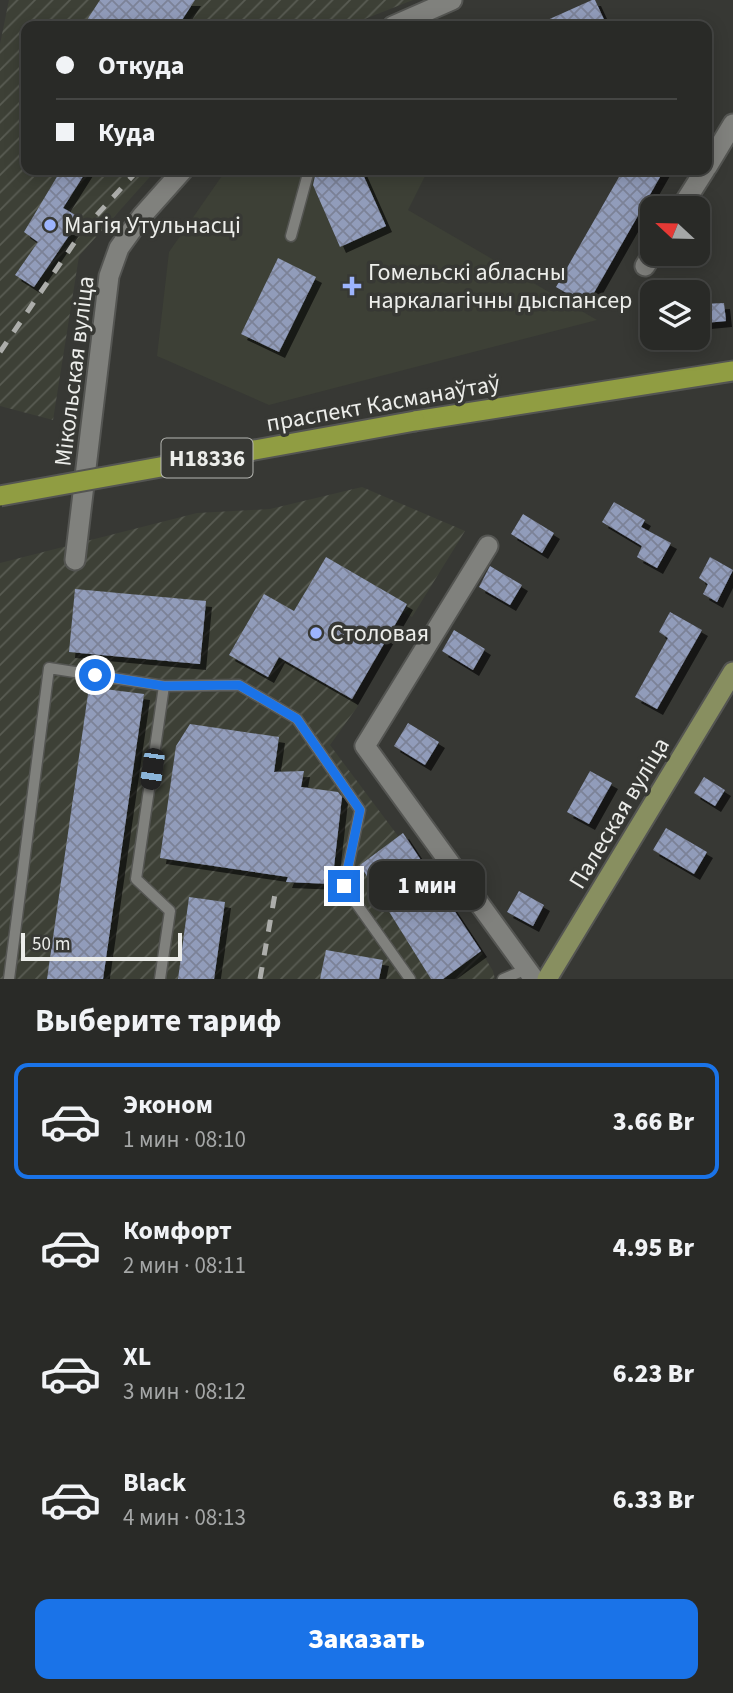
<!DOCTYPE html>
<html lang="ru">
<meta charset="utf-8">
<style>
:root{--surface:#292a27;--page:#31322f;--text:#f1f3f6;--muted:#a5a7a7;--line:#454644;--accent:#1a73e8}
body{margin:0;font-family:"Source Sans 3",sans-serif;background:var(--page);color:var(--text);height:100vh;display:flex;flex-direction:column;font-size:26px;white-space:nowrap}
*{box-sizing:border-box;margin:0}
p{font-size:23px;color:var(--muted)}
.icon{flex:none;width:38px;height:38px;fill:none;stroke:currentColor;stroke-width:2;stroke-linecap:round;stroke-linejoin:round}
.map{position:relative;height:979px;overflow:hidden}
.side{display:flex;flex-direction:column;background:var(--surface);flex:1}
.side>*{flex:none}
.top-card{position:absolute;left:21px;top:21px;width:691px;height:154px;border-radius:14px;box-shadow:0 4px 18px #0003,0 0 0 2px var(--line);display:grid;align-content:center;height:154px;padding:0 35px;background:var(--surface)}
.needle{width:46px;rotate:292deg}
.fabs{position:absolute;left:640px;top:196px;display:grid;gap:14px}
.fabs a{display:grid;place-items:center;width:70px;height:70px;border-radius:14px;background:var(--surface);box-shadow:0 4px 18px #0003,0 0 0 2px var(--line);font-size:35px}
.scale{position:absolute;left:21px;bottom:18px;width:161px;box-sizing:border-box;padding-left:7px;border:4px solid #ecedea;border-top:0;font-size:19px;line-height:24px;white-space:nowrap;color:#ecedea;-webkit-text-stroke:5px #373834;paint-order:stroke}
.end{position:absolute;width:32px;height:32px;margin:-16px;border:9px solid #1a73e8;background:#fff;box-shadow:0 0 0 4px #fff}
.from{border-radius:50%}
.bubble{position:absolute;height:49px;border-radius:14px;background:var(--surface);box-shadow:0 4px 18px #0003,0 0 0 2px var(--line);font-size:23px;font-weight:800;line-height:49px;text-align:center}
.car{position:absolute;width:21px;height:42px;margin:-21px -10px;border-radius:9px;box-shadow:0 0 5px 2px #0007;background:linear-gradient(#222 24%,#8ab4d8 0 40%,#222 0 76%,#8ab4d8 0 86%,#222 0)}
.top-card b{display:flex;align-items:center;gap:24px;height:66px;font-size:26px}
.top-card b+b{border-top:2px solid var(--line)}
.top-card i{width:18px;height:18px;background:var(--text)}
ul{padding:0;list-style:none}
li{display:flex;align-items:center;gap:21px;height:116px;margin:0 14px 10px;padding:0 21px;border:4px solid transparent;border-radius:14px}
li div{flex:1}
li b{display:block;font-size:26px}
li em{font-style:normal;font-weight:800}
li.on{border-color:var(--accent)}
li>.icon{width:63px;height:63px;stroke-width:1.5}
h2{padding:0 35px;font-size:32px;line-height:84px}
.button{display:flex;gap:14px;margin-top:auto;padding:14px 35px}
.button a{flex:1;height:80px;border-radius:14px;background:var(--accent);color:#fff;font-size:28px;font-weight:800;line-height:80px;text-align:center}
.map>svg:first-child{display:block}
.built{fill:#3d4036}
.industrial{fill:url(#industrial-furrows)}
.building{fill:url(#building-cross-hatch);filter:url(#shadow)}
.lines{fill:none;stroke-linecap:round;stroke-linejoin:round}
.service-casing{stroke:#545552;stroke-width:13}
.minor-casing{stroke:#545552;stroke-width:23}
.secondary-casing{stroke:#545552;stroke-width:23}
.primary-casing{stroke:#545552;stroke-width:23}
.service{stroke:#80817d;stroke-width:10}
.minor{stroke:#80817d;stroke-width:19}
.secondary{stroke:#888f60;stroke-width:19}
.primary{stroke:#909d42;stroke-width:19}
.rail{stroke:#acadaa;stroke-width:5;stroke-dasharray:12 12;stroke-linecap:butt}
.primary-bridge-casing{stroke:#545552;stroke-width:23;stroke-linecap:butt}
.primary-bridge{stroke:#909d42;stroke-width:19}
.route{stroke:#1a73e8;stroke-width:9}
.poi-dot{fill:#9db4fd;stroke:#373834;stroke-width:2.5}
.labels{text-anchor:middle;stroke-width:7;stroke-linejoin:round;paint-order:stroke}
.shield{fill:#373834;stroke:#b6b7b3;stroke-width:2}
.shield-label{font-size:23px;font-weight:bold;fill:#ecedea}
.poi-label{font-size:24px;fill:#ecedea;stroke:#373834;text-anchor:start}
.street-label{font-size:24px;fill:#ecedea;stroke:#373834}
</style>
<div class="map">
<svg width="733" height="979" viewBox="0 0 733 979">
<defs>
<pattern id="industrial-furrows" width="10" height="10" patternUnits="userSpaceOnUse" patternTransform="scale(1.75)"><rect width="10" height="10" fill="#3d4036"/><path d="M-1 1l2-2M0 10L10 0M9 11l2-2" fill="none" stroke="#595c53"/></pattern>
<pattern id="building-cross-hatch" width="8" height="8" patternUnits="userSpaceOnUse" patternTransform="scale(1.75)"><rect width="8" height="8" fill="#919cba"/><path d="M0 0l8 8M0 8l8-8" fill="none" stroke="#7b8297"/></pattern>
<filter id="shadow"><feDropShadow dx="6" dy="6" stdDeviation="0" flood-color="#0009"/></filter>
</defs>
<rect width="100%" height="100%" fill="#373834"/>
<path class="built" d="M 226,170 L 428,170 L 408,210 L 597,320 L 269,405 L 157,356 L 169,252 Z"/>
<path class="industrial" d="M 9,0 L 413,0 L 347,26 L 26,26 L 26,170 L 156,170 L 79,256 L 53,420 L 0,406 L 0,44 Z
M 362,487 L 465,531 L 412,617 L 403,612 L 352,699 L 358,706 L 330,745 L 398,836 L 403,833 L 481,951 L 493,971 L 495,979 L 0,979 L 0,563 L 197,513 L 270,509 Z"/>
<path class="building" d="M 100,0 L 195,0 L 178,26 L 83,26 Z
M 592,0 L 595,0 L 607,26 L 534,26 Z
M 61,170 L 87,170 L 63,208 L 81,218 L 34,287 L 15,275 L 38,242 L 24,232 Z
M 329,170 L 361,170 L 386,226 L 340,247 L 313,185 L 315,176 Z
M 623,170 L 664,170 L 587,305 L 556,287 Z
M 278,258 L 316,277 L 279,352 L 241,334 Z
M 724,303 L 726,321 L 705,323 L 703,304 Z
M 614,502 L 645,520 L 641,527 L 671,543 L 657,568 L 637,557 L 642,546 L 602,522 Z
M 523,514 L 554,533 L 542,553 L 511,534 Z
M 326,557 L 407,604 L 352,699 L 279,657 L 268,677 L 229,655 L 264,594 L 294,611 Z
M 710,557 L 733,570 L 717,602 L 703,594 L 708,584 L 699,578 Z
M 490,566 L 522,585 L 510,605 L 479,587 Z
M 75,589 L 206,601 L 200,664 L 69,652 Z
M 670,612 L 702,630 L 657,709 L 635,697 L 668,638 L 659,632 Z
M 454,630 L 485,649 L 473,670 L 442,651 Z
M 89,687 L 144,694 L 103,979 L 47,979 Z
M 408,723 L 439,742 L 425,765 L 394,746 Z
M 190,724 L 279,737 L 274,772 L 304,771 L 301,787 L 338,792 L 342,797 L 332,884 L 286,882 L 288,877 L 160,858 L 176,746 Z
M 590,771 L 612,783 L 589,824 L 567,812 Z
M 704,777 L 725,790 L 715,806 L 694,793 Z
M 666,828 L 707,852 L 694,874 L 653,850 Z
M 403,833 L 481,951 L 443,979 L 431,979 L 360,865 Z
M 519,891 L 544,905 L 533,926 L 507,912 Z
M 189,897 L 225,902 L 214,979 L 178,979 Z
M 326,950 L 383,960 L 379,979 L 320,979 Z"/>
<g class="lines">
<g class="service-casing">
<path id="service" d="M 291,236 L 309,170
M 9,979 L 49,668 L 164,686
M 160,979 L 170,911 L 136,879 L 164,686 L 239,685 L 297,719 L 360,810 L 344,886 L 410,979
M 503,979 L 527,969"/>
</g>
<g class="minor-casing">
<path id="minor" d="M 393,26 L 452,0
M 707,167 L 733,124
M 681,208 L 705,170
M 645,266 L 653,253
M 488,546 L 365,746 L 534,979
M 75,560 L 109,276 L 119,248 L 142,216 L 183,170"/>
</g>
<g class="secondary-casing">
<path id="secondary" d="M 547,979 L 733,672"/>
</g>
<g class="primary-casing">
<path id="primary" d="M 415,421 L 733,371"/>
</g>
<use href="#service" class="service"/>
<use href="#minor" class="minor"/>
<use href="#secondary" class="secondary"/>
<use href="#primary" class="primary"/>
<path class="rail" d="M 0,352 L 83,230 L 138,170
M 260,979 L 275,894"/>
<g class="primary-bridge-casing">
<path id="primary-bridge" d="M 0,496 L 415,421"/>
</g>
<use href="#primary-bridge" class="primary-bridge"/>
</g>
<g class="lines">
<path class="route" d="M 95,675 L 164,686 L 239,685 L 297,719 L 360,810 L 344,886"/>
</g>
<g class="poi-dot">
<circle cx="50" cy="225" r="7"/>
<path d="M348.5 275.5h7v7h7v7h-7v7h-7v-7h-7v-7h7z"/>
<circle cx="316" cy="633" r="7"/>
</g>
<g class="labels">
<rect class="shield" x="161.5" y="438.5" width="91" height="39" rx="5"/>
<g class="shield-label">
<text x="207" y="466">Н18336</text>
</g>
<g class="poi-label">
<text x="64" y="233">Магія Утульнасці</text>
<text x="368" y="280">Гомельскі абласны<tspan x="368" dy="28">наркалагічны дыспансер</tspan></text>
<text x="330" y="641">Столовая</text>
</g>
<g class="street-label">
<text transform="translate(74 371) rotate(-83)" y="8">Мікольская вуліца</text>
<text transform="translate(383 403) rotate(-10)" y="8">праспект Касманаўтаў</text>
<text transform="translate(619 813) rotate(-59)" y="8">Палеская вуліца</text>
</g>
</g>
</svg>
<div class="fabs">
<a><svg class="needle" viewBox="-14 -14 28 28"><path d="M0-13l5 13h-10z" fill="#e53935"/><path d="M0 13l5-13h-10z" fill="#a5a7a7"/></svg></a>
<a><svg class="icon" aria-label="layers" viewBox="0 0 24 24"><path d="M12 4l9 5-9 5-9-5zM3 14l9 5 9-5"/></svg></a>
</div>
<div class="scale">50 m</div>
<i class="end from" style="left:95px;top:675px"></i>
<i class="end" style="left:344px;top:886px"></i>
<div class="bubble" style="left:369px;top:861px;width:116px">1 мин</div>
<i class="car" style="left:152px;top:769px;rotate:188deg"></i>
<div class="top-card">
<b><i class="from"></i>Откуда</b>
<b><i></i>Куда</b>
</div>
</div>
<section class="side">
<h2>Выберите тариф</h2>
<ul>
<li class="on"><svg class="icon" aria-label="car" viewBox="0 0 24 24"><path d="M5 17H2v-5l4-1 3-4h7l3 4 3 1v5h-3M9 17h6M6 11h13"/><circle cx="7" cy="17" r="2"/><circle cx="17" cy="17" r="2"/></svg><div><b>Эконом</b><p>1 мин · 08:10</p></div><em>3.66 Br</em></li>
<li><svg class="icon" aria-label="car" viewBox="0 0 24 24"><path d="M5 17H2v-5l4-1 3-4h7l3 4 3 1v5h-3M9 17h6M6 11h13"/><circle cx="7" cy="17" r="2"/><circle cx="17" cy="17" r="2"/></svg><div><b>Комфорт</b><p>2 мин · 08:11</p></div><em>4.95 Br</em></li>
<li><svg class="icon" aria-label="car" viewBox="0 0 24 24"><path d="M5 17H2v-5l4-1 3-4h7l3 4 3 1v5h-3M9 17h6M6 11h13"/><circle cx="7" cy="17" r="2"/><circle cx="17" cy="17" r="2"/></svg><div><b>XL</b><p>3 мин · 08:12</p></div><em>6.23 Br</em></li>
<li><svg class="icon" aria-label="car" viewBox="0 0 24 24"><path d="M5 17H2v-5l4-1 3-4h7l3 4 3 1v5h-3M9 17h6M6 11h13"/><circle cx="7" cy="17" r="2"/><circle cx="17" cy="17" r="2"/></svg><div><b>Black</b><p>4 мин · 08:13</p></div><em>6.33 Br</em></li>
</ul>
<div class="button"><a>Заказать</a></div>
</section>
